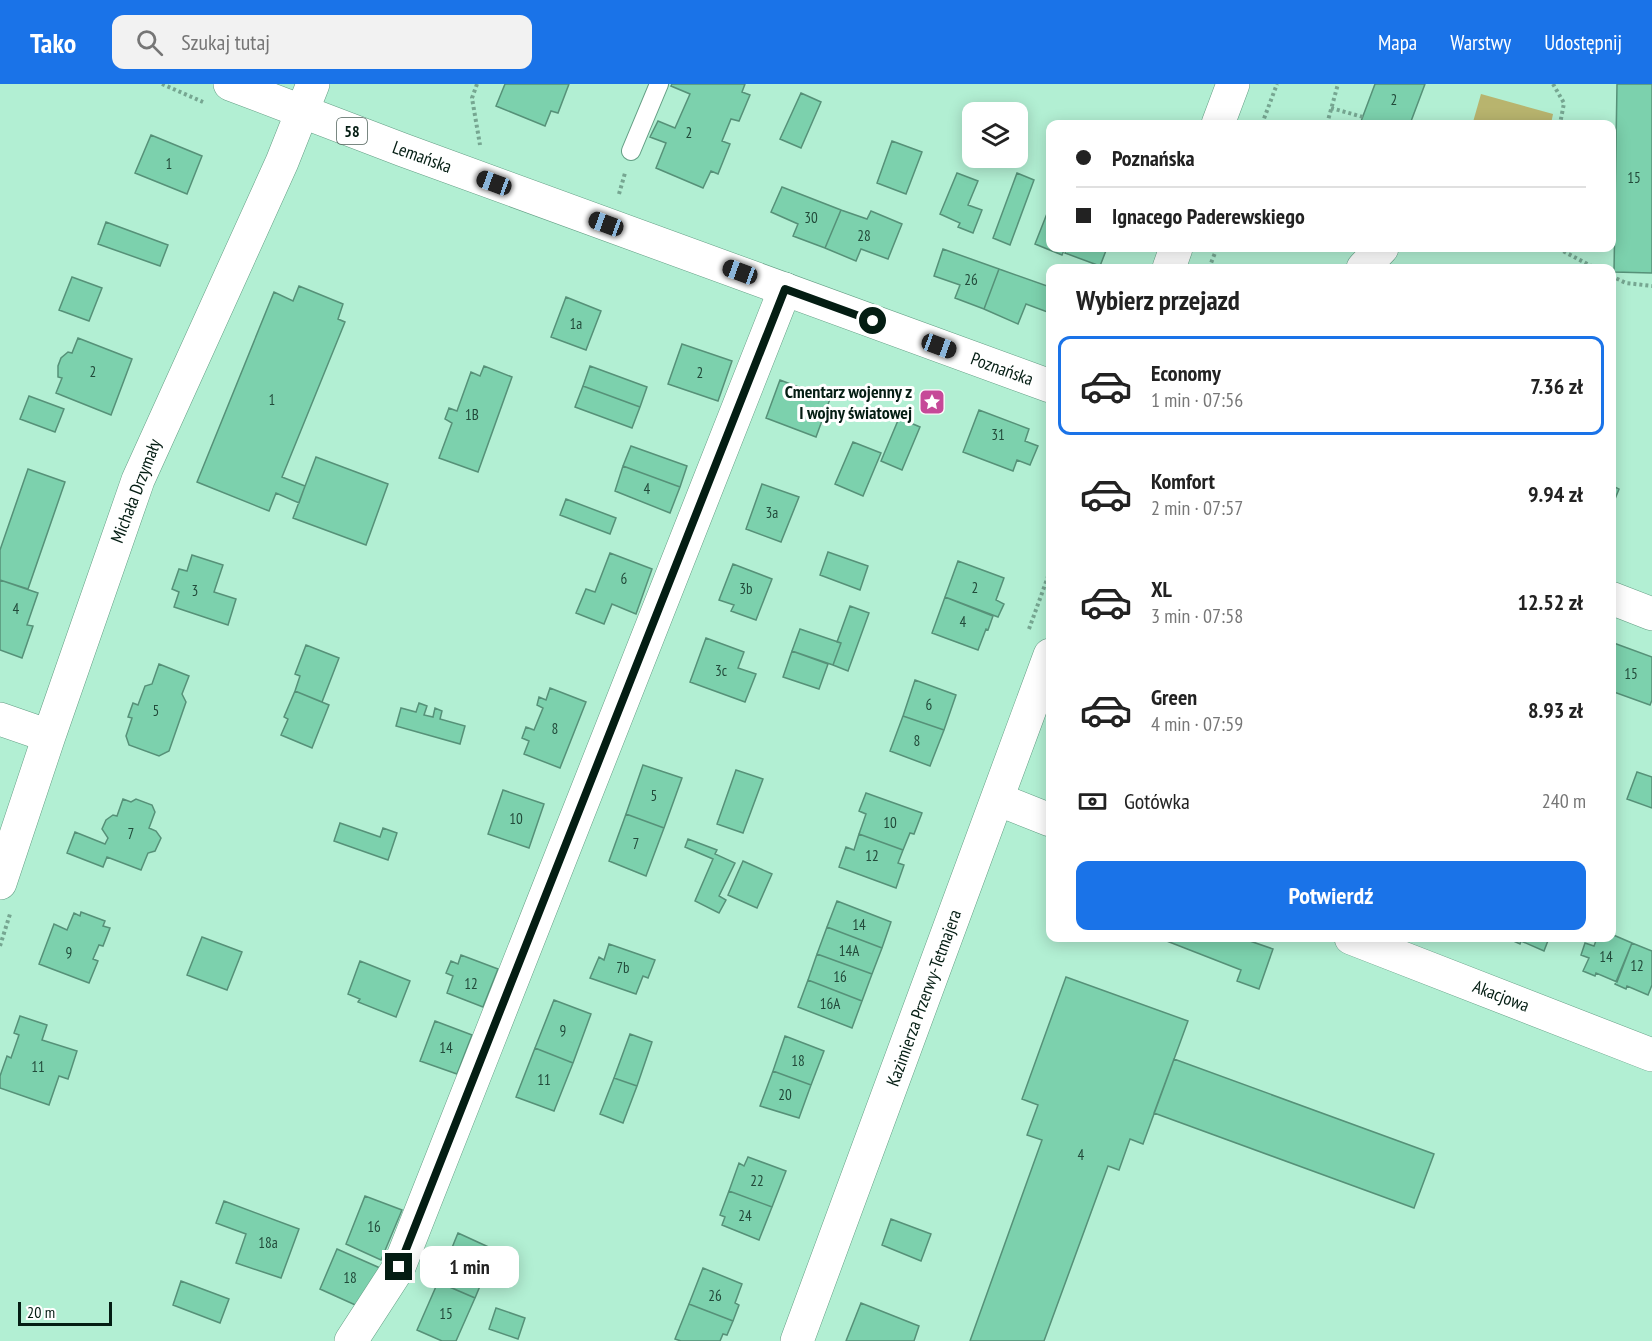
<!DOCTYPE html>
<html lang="pl">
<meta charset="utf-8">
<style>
:root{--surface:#fff;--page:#f2f2f2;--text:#222;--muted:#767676;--line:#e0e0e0;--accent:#1a73e8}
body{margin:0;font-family:"PT Sans Narrow",sans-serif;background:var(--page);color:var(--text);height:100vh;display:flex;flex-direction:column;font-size:22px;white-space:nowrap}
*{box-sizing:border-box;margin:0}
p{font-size:20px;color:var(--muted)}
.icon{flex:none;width:33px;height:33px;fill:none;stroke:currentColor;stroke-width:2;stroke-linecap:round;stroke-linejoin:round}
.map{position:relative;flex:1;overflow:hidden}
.side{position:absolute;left:1046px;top:180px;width:570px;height:678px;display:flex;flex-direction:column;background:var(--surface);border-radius:12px;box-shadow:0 3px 15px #0003}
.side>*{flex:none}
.hud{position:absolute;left:1046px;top:36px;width:570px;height:132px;border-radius:12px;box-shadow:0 3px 15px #0003;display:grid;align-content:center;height:132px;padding:0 30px;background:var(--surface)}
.controls{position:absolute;left:962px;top:18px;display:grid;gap:12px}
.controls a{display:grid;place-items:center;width:66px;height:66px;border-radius:12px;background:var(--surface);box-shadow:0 3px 15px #0003;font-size:30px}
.scale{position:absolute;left:18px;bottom:15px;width:94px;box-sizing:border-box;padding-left:6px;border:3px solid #041d13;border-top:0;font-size:16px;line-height:21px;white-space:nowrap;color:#041d13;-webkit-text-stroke:4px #fff;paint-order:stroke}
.end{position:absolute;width:27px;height:27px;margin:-14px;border:8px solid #041d13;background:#fff;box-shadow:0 0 0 3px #fff}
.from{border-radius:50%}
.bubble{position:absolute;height:42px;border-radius:12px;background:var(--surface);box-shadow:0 3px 15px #0003;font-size:20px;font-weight:700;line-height:42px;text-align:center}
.car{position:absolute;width:18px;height:36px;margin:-18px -9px;border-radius:8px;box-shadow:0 0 4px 2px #0007;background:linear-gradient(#222 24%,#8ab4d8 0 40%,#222 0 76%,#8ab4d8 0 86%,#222 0)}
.hud b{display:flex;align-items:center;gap:21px;height:57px;font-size:22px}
.hud b+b{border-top:2px solid var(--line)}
.hud i{width:15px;height:15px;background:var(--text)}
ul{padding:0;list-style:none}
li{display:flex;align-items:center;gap:18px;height:99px;margin:0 12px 9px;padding:0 18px;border:3px solid transparent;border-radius:12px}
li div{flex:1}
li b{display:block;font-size:22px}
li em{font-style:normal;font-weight:700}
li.current{border-color:var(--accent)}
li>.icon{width:54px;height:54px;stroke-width:1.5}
h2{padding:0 30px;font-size:27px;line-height:72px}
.pay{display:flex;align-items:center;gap:15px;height:66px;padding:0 30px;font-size:22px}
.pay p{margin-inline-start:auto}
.button{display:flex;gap:12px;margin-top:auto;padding:12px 30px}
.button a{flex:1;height:69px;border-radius:12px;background:var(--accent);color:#fff;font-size:24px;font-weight:700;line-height:69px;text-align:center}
header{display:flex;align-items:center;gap:36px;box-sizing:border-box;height:84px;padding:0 30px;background:var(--accent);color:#fff}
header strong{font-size:28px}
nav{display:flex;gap:33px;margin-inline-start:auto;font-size:21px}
.search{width:420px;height:54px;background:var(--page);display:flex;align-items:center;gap:15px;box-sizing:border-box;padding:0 21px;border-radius:12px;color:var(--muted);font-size:22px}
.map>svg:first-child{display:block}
.green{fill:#b8b46e}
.building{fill:#7cd1ad;stroke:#569178;stroke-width:1.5}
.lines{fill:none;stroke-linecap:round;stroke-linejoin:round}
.lane-casing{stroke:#639e84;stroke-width:20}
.street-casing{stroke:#639e84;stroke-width:34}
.primary-casing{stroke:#639e84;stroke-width:34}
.path{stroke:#76a691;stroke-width:4;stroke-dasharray:3 3;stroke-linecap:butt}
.lane{stroke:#fff;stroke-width:18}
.street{stroke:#fff;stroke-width:33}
.primary{stroke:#fff;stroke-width:33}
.route{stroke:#041d13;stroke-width:8}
.labels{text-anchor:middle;stroke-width:6;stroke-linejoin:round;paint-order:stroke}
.number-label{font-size:15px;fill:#224a3a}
.shield{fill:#fff;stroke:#4f615a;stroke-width:1.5}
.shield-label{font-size:16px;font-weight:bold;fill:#041d13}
.street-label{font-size:18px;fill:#041d13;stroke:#fff}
.poi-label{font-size:18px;font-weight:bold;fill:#041d13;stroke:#fff;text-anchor:end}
</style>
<header>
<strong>Tako</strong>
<div class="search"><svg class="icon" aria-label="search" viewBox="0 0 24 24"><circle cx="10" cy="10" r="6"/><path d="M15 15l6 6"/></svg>Szukaj tutaj</div>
<nav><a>Mapa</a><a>Warstwy</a><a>Udostępnij</a></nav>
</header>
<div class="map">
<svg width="1652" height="1257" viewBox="0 0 1652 1257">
<rect width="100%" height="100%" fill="#b2efd3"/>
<path class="green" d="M 1481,10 L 1553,30 L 1551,40 L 1474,40 L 1473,38 Z"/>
<path class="building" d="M 505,0 L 569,0 L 558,29 L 551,27 L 545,42 L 496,22 Z
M 672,0 L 745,0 L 742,8 L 750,11 L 739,37 L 731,35 L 722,57 L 730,60 L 718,90 L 711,87 L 703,104 L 656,84 L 666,59 L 650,53 L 658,37 L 675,44 L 690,10 L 671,2 Z
M 1375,0 L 1425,0 L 1410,40 L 1360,40 Z
M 1617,0 L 1652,0 L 1652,189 L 1614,188 Z
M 801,9 L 821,18 L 801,64 L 780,55 Z
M 151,51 L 202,72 L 187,110 L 135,89 Z
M 892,57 L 922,68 L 906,110 L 877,99 Z
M 957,89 L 978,97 L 968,121 L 982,126 L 973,149 L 958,143 L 960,139 L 940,130 Z
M 1017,89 L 1034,96 L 1010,161 L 993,154 Z
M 782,103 L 841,126 L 825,164 L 793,152 L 798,140 L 771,128 Z
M 841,126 L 867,135 L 871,127 L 902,140 L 888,175 L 861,165 L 856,177 L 825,164 Z
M 1048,127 L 1050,128 L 1050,164 L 1065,164 L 1062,171 L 1035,160 Z
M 106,138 L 168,161 L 160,182 L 98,160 Z
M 1067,164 L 1107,164 L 1100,182 L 1065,169 Z
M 943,165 L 999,185 L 984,225 L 955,214 L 960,201 L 934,192 Z
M 999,185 L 1050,203 L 1050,229 L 1026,220 L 1018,240 L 984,225 Z
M 72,193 L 102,204 L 89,237 L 59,226 Z
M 299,202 L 343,220 L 338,235 L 345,238 L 282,393 L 305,402 L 299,419 L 276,409 L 269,427 L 197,398 L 274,208 L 293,217 Z
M 566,213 L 601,227 L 586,266 L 551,253 Z
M 78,254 L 132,275 L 111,331 L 56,309 L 62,294 L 58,293 L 58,282 L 61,274 L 68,268 L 72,269 Z
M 682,260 L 732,277 L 718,317 L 668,300 Z
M 484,282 L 512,293 L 478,388 L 439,374 L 452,339 L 445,335 L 449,324 L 457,327 L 471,288 L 480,292 Z
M 590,282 L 647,303 L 640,323 L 583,302 Z
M 780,296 L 830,315 L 816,353 L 766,334 Z
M 583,302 L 640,323 L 632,344 L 575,323 Z
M 29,312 L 64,325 L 55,348 L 20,335 Z
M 979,326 L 1029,345 L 1025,357 L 1038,362 L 1030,381 L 1017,376 L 1013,387 L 963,368 Z
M 899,334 L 920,343 L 902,386 L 881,377 Z
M 853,358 L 881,369 L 863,412 L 835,400 Z
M 631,362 L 687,382 L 680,403 L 623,382 Z
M 316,373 L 388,400 L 366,461 L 293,434 Z
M 623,382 L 680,403 L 670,429 L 615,407 Z
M 28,385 L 65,398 L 28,505 L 0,496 L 0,466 Z
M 762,400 L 799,413 L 781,458 L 746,445 Z
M 1611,401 L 1619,405 L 1611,425 Z
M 566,415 L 616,434 L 610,450 L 560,431 Z
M 828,468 L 868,482 L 860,506 L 820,491 Z
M 610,469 L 652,485 L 636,530 L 612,520 L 604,540 L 576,529 L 586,505 L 595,508 Z
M 192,471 L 223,481 L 214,508 L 236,515 L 228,541 L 174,523 L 179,508 L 172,505 L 179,485 L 187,487 Z
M 958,477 L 1004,494 L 996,516 L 1004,520 L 998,533 L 945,513 Z
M 733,480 L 772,495 L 756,536 L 731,527 L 734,521 L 719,516 Z
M 0,496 L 38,509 L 27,541 L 33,542 L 22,574 L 0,566 Z
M 945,513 L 993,532 L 988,546 L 986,545 L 978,566 L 932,549 Z
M 850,522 L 869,529 L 848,587 L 833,581 L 841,559 L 837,558 Z
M 800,545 L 841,559 L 833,581 L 792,567 Z
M 706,554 L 744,568 L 738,584 L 756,590 L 745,618 L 690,598 Z
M 1611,558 L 1652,573 L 1652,616 L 1650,621 L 1611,607 Z
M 306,561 L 339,574 L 322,618 L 295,607 L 300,592 L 295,590 Z
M 792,567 L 828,580 L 819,605 L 783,593 Z
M 159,580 L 189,592 L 182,610 L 186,618 L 169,667 L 159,672 L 129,661 L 126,652 L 132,634 L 128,633 L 133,619 L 138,621 L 145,602 L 152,600 Z
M 915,596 L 956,611 L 944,646 L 903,632 Z
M 550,604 L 586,618 L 560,684 L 524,670 L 529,657 L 522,654 L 526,643 L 534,646 L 543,624 L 537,621 L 539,613 L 546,616 Z
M 295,607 L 329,621 L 312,664 L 281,651 L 288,635 L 284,633 Z
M 419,619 L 427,622 L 424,631 L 433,633 L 435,624 L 442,627 L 440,635 L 465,642 L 460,660 L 396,642 L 401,624 L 416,628 Z
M 903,632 L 944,646 L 930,682 L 890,667 Z
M 643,681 L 682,694 L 664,744 L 626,730 Z
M 736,686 L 763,695 L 743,749 L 717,740 Z
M 1637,688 L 1652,693 L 1652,724 L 1627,715 Z
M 503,706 L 544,720 L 529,764 L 488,750 Z
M 866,709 L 922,729 L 914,750 L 910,749 L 903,766 L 859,750 L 866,730 L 859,727 Z
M 123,715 L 131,718 L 136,715 L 152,721 L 155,728 L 149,744 L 156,747 L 161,754 L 155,767 L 148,769 L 141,786 L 107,773 L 103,783 L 67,769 L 75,748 L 105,760 L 108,754 L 102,745 L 106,736 L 113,731 L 117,732 Z
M 626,730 L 664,744 L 646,792 L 609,777 Z
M 340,739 L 380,753 L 383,744 L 397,749 L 388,776 L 334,757 Z
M 859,750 L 903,766 L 898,779 L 904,781 L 896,804 L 839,783 L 846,763 L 854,766 Z
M 688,755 L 717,766 L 715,770 L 735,779 L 719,812 L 726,816 L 719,829 L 695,817 L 713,775 L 685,763 Z
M 743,777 L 772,790 L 757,824 L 728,811 Z
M 837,817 L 891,838 L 882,864 L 827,843 Z
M 81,828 L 105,837 L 103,842 L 110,844 L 103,862 L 99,861 L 93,875 L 98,877 L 89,899 L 39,880 L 54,840 L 67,846 L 74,829 L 80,832 Z
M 827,843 L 882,864 L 872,890 L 817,870 Z
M 1611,850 L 1632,859 L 1617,898 L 1596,889 L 1595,892 L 1583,887 L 1589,874 L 1581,871 L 1585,859 L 1594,862 L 1597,854 L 1611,854 Z
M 202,853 L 242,868 L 227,906 L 187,891 Z
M 1159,854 L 1252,854 L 1250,857 L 1273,865 L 1259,905 L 1237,897 L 1241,886 Z
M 1509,854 L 1549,854 L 1544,867 L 1521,857 L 1520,860 L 1509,855 Z
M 1632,859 L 1652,867 L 1652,901 L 1648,911 L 1627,902 L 1626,905 L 1615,900 Z
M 609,860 L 655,876 L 648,894 L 643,892 L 636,910 L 590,894 L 599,873 L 604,876 Z
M 817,870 L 872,890 L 862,917 L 808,896 Z
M 461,871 L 498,885 L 483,923 L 447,909 L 453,892 L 446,889 L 451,877 L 458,880 Z
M 360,877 L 410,897 L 396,933 L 358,918 L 360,915 L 348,910 Z
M 1066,893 L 1188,937 L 1143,1060 L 1130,1055 L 1119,1086 L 1108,1082 L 1044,1257 L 970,1257 L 1042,1056 L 1027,1051 L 1038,1021 L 1022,1015 Z
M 808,896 L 862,917 L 852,944 L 798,923 Z
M 554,916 L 591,930 L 573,979 L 535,964 Z
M 20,932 L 47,941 L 42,956 L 77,967 L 68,995 L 59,992 L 49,1021 L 0,1004 L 0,992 L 7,972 L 11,974 L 19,951 L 14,949 Z
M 435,937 L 472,951 L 457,990 L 420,977 Z
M 630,950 L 652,958 L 637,1002 L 614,994 Z
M 785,952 L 824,967 L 811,1001 L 773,987 Z
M 535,964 L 573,979 L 554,1027 L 516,1013 Z
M 1174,975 L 1434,1070 L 1414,1124 L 1154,1029 Z
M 773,987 L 811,1001 L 799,1034 L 760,1022 Z
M 614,994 L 637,1002 L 623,1039 L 600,1030 Z
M 748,1073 L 786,1087 L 772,1123 L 729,1107 L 739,1079 L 744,1082 Z
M 729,1107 L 772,1123 L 759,1156 L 722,1141 L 725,1133 L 720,1131 Z
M 365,1112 L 402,1126 L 381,1176 L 346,1160 Z
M 224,1117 L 299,1145 L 281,1194 L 236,1179 L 246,1150 L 216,1139 Z
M 891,1135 L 931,1150 L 921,1177 L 882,1161 Z
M 458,1149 L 495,1166 L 475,1214 L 438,1198 Z
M 337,1165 L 380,1184 L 362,1224 L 320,1205 Z
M 703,1184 L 742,1200 L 735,1219 L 739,1221 L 733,1237 L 689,1220 Z
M 181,1197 L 229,1215 L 220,1239 L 173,1221 Z
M 438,1198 L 475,1214 L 456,1257 L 442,1257 L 417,1246 Z
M 861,1219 L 919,1242 L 914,1257 L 846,1257 Z
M 689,1220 L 733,1237 L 727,1251 L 723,1250 L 720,1257 L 681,1257 L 675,1255 Z
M 496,1224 L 525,1234 L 518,1255 L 489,1245 Z"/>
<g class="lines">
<g class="lane-casing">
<path id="lane" d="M 631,67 L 659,0"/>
</g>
<g class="street-casing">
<path id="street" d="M 1218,40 L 1233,0
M 1169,184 L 1176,164
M 1363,184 L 1382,164
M 0,635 L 49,652
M 997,715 L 1050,736
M 0,799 L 49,652 L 138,396 L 282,78 L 313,0
M 1351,854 L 1652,971
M 351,1257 L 399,1183 L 785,205
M 797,1257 L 1050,571"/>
</g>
<g class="primary-casing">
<path id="primary" d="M 230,0 L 403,66 L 1050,302
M 1611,514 L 1652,530"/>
</g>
<path class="path" d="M 162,0 L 203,18
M 477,0 L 472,14 L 480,61
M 1553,0 L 1564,19 L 1560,40
M 1331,24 L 1363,33
M 1262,40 L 1277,0
M 1327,40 L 1338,0
M 619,110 L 625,89
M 1559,164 L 1559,165 L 1595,184
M 1209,184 L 1217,164
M 1611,192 L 1626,199 L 1652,202
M 1029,545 L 1050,487
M 0,862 L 10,830"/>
<use href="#lane" class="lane"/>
<use href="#street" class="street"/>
<use href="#primary" class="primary"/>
</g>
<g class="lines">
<path class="route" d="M 399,1183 L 785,205 L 873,237"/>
</g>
<defs>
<g id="sight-square" transform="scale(1.35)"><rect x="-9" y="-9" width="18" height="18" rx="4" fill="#c64998" stroke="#fff"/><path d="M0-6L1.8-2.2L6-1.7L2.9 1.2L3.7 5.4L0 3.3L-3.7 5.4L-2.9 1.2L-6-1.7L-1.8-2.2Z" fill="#fff"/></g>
</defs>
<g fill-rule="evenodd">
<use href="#sight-square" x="932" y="318"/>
</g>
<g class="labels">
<g class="number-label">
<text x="1394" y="21">2</text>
<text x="689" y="54">2</text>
<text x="169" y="85">1</text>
<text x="1634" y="99">15</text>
<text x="811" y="139">30</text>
<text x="864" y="157">28</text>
<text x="971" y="201">26</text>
<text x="576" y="245">1a</text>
<text x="93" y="293">2</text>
<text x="700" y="294">2</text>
<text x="272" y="321">1</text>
<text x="472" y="336">1B</text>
<text x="998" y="356">31</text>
<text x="647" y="410">4</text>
<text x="772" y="434">3a</text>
<text x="624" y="500">6</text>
<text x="975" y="509">2</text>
<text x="746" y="510">3b</text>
<text x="195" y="512">3</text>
<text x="16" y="530">4</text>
<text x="963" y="543">4</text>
<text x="721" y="592">3c</text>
<text x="1631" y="595">15</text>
<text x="929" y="626">6</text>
<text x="156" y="632">5</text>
<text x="555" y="650">8</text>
<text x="917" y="662">8</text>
<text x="654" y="717">5</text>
<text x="516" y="740">10</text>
<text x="890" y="744">10</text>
<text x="131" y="755">7</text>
<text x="636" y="765">7</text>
<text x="872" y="777">12</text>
<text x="859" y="846">14</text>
<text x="849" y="872">14A</text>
<text x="69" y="874">9</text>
<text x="1606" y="878">14</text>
<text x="1637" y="887">12</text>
<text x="623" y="889">7b</text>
<text x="840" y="898">16</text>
<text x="471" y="905">12</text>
<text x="830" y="925">16A</text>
<text x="563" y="952">9</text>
<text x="446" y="969">14</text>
<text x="798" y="982">18</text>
<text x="38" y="988">11</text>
<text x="544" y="1001">11</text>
<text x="785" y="1016">20</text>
<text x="1081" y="1076">4</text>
<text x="757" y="1102">22</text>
<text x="745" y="1137">24</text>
<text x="374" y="1148">16</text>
<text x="268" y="1164">18a</text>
<text x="350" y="1199">18</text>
<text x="715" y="1217">26</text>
<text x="446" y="1235">15</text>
</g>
<rect class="shield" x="337" y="34" width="30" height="26" rx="4.5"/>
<g class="shield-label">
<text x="352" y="53">58</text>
</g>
<g class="street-label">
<text transform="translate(422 73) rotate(20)" y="6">Lemańska</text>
<text transform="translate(1002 285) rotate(20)" y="6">Poznańska</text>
<text transform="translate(136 407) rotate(-69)" y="6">Michała Drzymały</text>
<text transform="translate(1501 912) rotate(21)" y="6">Akacjowa</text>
<text transform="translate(924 914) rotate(-70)" y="6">Kazimierza Przerwy-Tetmajera</text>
</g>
<g class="poi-label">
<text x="912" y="314">Cmentarz wojenny z<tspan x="912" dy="21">I wojny światowej</tspan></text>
</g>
</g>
</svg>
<div class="controls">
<a><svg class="icon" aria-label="layers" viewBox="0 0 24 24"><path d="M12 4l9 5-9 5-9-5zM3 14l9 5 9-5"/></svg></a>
</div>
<div class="scale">20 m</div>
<i class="end from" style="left:873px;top:237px"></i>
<i class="end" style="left:399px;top:1183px"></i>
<div class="bubble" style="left:420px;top:1162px;width:99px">1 min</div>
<i class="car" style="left:494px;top:99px;rotate:290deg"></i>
<i class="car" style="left:606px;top:140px;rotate:290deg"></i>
<i class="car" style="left:740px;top:188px;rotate:290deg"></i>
<i class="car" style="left:939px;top:262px;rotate:110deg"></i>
<div class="hud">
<b><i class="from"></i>Poznańska</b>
<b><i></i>Ignacego Paderewskiego</b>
</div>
<section class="side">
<h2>Wybierz przejazd</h2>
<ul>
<li class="current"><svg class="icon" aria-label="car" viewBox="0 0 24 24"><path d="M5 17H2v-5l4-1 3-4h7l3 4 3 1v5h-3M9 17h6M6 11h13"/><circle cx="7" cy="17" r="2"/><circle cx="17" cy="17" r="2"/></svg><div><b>Economy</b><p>1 min · 07:56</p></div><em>7.36 zł</em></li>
<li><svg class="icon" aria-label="car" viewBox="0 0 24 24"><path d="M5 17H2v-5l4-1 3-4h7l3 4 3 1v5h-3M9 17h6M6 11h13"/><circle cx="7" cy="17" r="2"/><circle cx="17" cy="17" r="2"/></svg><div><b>Komfort</b><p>2 min · 07:57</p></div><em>9.94 zł</em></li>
<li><svg class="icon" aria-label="car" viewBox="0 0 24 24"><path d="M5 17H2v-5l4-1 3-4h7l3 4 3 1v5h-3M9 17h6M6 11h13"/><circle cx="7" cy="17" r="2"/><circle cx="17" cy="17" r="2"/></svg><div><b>XL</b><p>3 min · 07:58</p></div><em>12.52 zł</em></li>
<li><svg class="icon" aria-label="car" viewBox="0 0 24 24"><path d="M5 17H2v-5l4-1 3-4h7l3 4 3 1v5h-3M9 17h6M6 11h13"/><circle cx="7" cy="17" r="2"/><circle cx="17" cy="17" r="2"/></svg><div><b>Green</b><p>4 min · 07:59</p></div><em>8.93 zł</em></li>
</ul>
<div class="pay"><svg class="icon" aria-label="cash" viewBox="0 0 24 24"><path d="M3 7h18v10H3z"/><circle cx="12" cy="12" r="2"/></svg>Gotówka<p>240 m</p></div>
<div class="button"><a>Potwierdź</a></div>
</section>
</div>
